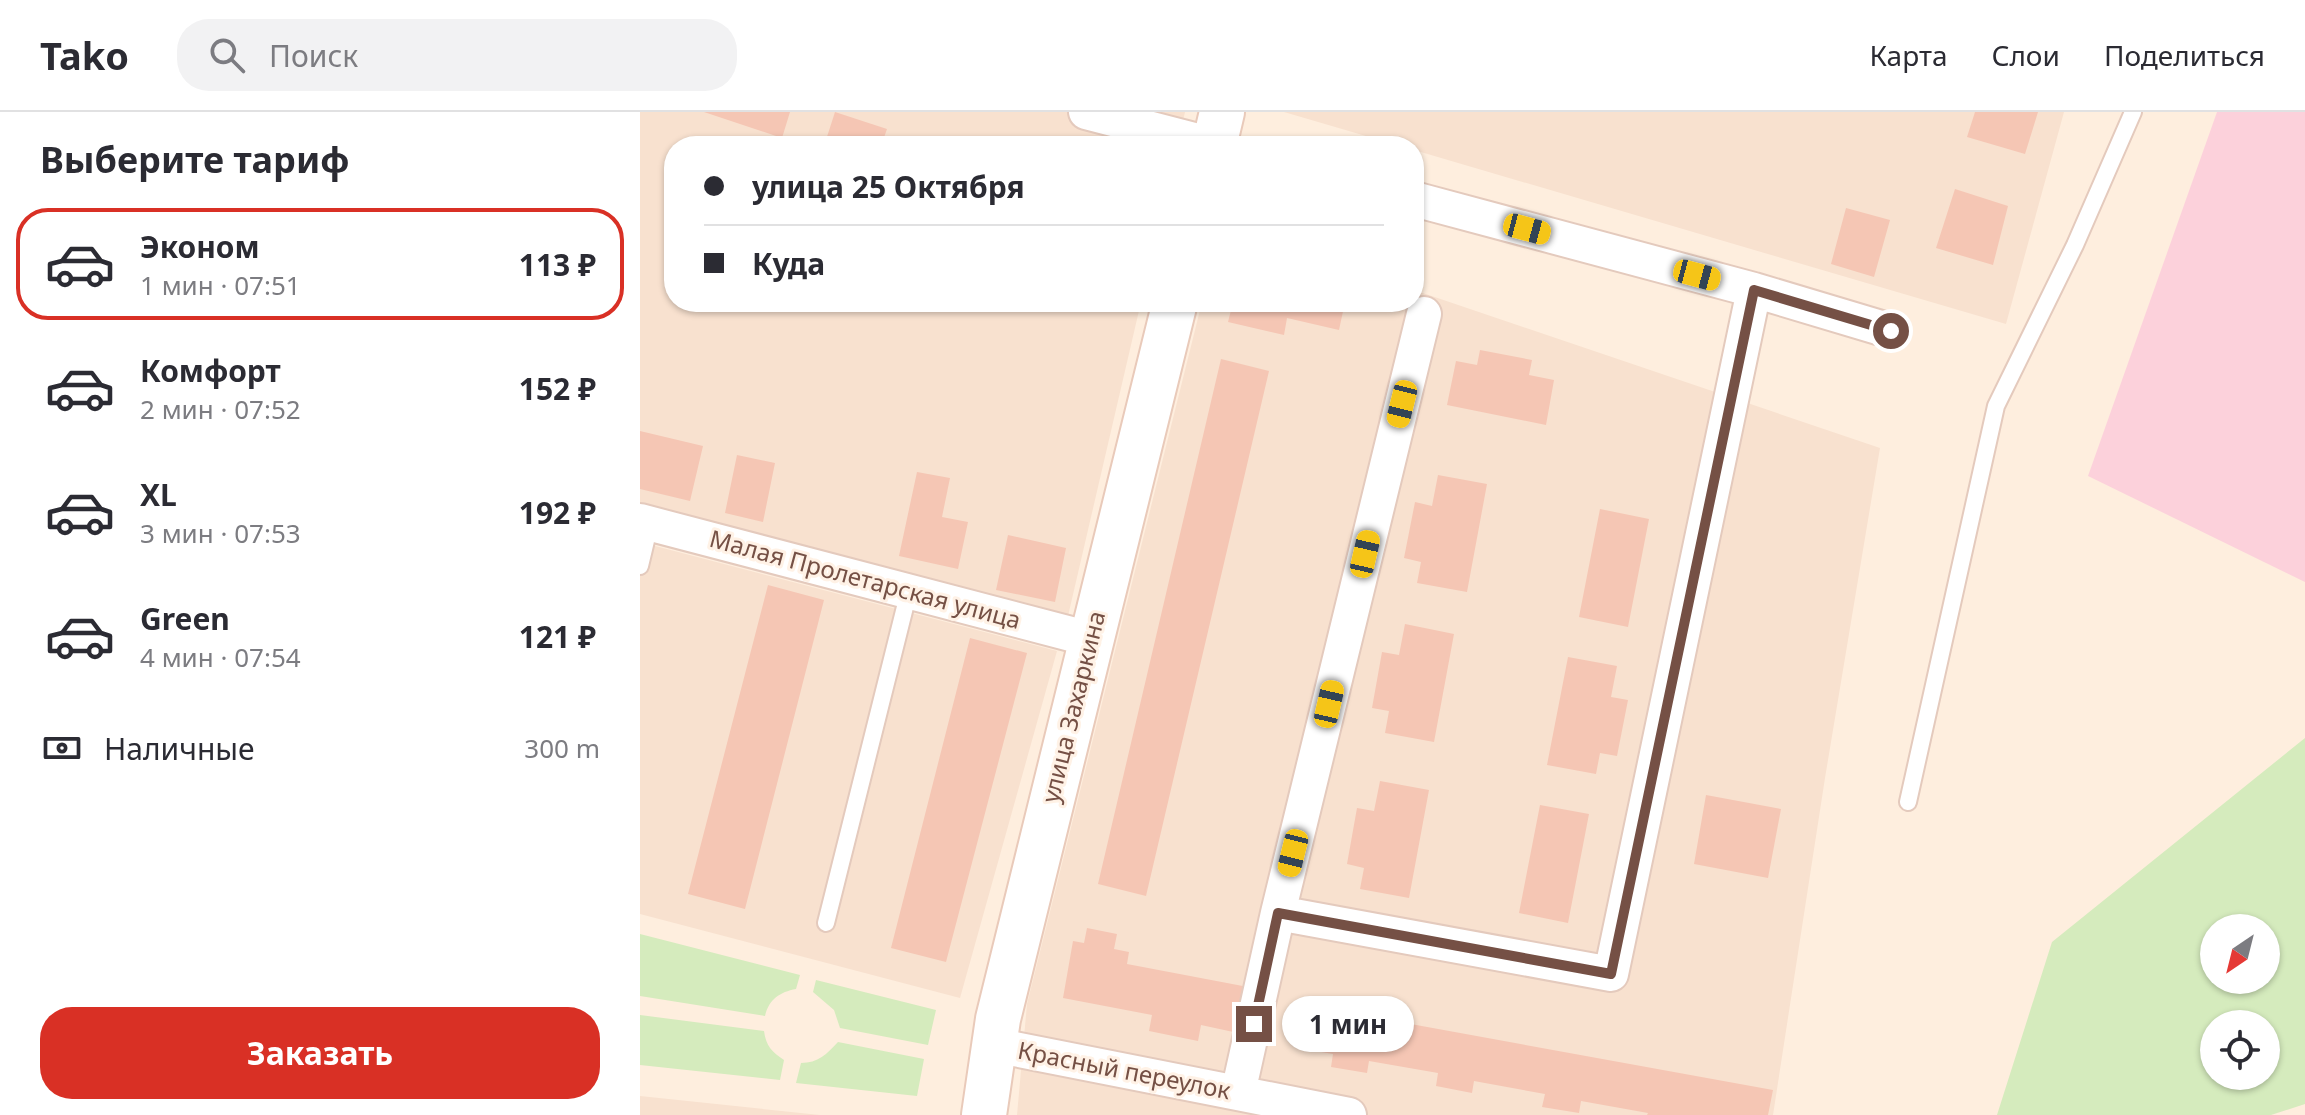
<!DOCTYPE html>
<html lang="ru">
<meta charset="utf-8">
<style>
:root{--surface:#fff;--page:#f2f2f3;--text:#2b2b33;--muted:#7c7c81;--line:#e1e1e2;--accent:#d93025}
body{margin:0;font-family:"Noto Sans",sans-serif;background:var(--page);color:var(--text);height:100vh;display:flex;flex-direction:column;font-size:30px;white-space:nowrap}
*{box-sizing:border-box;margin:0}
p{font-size:26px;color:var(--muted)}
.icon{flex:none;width:44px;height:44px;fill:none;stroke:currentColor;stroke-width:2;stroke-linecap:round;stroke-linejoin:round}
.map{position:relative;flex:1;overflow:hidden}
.drawer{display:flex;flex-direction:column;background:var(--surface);width:640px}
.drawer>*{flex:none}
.top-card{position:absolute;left:24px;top:24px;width:760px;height:176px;border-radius:32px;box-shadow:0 2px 6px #0004;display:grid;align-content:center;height:176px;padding:0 40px;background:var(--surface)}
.needle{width:52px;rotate:215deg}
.buttons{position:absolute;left:1560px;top:802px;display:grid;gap:16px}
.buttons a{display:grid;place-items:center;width:80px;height:80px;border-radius:50%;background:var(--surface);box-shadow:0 2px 6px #0004;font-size:40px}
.end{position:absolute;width:36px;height:36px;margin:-18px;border:10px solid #755045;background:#fff;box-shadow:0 0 0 4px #fff}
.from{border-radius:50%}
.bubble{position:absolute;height:56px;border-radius:28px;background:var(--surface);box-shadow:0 2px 6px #0004;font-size:26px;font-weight:700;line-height:56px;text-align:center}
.car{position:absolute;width:24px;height:48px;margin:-24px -12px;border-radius:10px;box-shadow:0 0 6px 2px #0007;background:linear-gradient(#f5c518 24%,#345 0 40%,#f5c518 0 76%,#345 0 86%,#f5c518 0)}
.top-card b{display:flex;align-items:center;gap:28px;height:76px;font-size:30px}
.top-card b+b{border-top:2px solid var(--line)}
.top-card i{width:20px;height:20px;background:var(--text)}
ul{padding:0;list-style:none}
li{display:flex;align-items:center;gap:24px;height:112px;margin:0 16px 12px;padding:0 24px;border:4px solid transparent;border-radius:32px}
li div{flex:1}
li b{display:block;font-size:30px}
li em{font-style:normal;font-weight:700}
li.active{border-color:var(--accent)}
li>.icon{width:72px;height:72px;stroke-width:1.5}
h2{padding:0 40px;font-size:36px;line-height:96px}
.pay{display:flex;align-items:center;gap:20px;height:88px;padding:0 40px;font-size:30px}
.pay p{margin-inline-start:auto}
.cta{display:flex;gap:16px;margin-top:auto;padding:16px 40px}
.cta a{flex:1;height:92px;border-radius:32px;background:var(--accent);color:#fff;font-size:32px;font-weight:700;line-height:92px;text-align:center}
header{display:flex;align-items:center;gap:48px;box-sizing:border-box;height:112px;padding:0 40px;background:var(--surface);border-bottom:2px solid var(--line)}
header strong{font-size:38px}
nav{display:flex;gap:44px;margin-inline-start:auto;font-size:28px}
.search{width:560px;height:72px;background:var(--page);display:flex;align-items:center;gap:20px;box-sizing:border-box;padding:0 28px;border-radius:32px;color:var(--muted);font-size:30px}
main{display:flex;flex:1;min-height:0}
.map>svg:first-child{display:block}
.residential{fill:#f8e1cf}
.medical{fill:#fcd1db}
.green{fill:#d5ebbd;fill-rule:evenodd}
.building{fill:#f5c6b4}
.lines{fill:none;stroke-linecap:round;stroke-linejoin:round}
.lane-casing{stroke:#e4cabd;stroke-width:20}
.street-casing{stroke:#e4cabd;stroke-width:38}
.secondary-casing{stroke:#e9caba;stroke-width:48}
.lane{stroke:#fff;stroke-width:16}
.street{stroke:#fff;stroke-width:34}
.secondary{stroke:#fff;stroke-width:44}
.route{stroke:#755045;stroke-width:10}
.labels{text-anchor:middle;stroke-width:6;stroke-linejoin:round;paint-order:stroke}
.street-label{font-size:24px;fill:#755045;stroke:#fff2e6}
</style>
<header>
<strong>Tako</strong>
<div class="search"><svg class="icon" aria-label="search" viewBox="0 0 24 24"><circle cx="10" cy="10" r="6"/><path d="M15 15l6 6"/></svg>Поиск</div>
<nav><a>Карта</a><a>Слои</a><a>Поделиться</a></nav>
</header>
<main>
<section class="drawer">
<h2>Выберите тариф</h2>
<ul>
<li class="active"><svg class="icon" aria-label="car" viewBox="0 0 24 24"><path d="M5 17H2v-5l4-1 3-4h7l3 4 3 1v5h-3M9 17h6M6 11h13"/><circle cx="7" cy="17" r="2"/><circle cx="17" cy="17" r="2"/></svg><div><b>Эконом</b><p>1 мин · 07:51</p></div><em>113 ₽</em></li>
<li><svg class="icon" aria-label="car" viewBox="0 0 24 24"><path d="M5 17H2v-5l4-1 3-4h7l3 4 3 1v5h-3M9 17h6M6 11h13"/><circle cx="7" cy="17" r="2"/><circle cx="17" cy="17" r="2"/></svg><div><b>Комфорт</b><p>2 мин · 07:52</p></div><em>152 ₽</em></li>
<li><svg class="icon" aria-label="car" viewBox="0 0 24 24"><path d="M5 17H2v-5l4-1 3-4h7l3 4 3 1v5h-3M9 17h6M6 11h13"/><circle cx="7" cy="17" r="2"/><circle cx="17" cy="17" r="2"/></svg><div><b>XL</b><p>3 мин · 07:53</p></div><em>192 ₽</em></li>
<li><svg class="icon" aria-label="car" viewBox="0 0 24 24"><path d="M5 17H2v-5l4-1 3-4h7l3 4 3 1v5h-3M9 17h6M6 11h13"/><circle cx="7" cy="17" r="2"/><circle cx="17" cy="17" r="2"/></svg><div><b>Green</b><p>4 мин · 07:54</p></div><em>121 ₽</em></li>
</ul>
<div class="pay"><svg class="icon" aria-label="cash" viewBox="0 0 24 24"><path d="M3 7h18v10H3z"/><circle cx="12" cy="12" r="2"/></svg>Наличные<p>300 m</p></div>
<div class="cta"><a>Заказать</a></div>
</section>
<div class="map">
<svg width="1665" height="1003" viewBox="0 0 1665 1003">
<rect width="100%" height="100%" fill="#feeede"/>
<path class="residential" d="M 0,0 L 545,0 L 537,34 L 34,34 L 34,190 L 501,190 L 428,504 L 0,391 Z
M 644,0 L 1424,0 L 1366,212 L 774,38 L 774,34 L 760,34 Z
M 774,178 L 1240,336 L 1185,666 L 1133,1003 L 377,1003 L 387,892 L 562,190 L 774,190 Z
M 0,430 L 417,539 L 320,886 L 0,802 Z
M 0,984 L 180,1003 L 0,1003 Z"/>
<path class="medical" d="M 1577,0 L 1665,0 L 1665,470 L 1448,364 Z"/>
<path class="green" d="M 1665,626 L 1665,992 L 1631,1003 L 1357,1003 L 1412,830 ZM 1626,816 L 1626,868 L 1574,868 L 1574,816 ZM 1626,912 L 1626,964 L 1574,964 L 1574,912 Z
M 0,822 L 160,863 L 156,877 C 140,880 129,887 125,904 L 0,884 Z
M 176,868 L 296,898 L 288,933 L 200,916 L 194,898 L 173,880 Z
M 0,903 L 124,919 C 126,934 132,940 144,948 L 140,968 L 0,953 Z
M 198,930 L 284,947 L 277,984 L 156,971 L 161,951 C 178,951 187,942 198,930 Z"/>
<path class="building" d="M 64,0 L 150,0 L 142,26 Z
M 195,0 L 247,17 L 241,34 L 184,34 Z
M 1335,0 L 1398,0 L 1385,42 L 1327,25 Z
M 1315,77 L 1368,94 L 1353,153 L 1296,136 Z
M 1206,96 L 1250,108 L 1234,165 L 1191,152 Z
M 593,190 L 705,190 L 699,218 L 647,206 L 644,223 L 588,210 Z
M 840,238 L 892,248 L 889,263 L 914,268 L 906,313 L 807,293 L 816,249 L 837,253 Z
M 581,247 L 629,259 L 506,784 L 458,772 Z
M 0,319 L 63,334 L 50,389 L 0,377 Z
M 97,343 L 135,351 L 123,410 L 85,401 Z
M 277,360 L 310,366 L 302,405 L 328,410 L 318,457 L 259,444 Z
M 798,363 L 847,372 L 827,480 L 777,471 L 781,450 L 764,446 L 775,390 L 792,394 Z
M 960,397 L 1009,407 L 988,515 L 939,505 Z
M 368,423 L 426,436 L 415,490 L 356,478 Z
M 128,473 L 184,488 L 105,797 L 48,782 Z
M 765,512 L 814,522 L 794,630 L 745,621 L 749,599 L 732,596 L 742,540 L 759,543 Z
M 330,526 L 387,541 L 306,850 L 251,836 Z
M 928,545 L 977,554 L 971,585 L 988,588 L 977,644 L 960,641 L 956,662 L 907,653 Z
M 740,669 L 789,678 L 769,786 L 720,777 L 724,756 L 707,752 L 717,696 L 734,699 Z
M 1066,683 L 1141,697 L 1128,766 L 1054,752 Z
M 900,693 L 949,702 L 928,811 L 879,801 Z
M 447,816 L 477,822 L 474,837 L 489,840 L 487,852 L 608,875 L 598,921 L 561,913 L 558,929 L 509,919 L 512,903 L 423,886 L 433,829 L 444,831 Z
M 672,894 L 1133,978 L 1128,1003 L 1007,1003 L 1008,1001 L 941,989 L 939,1001 L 902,995 L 905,982 L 834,969 L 832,981 L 796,974 L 798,961 L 729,949 L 727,961 L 691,955 L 693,942 L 664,937 Z"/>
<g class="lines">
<g class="lane-casing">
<path id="lane" d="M 0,454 L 10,412
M 1268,690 L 1356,294 L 1435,133 L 1493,0
M 186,811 L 269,479"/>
</g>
<g class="street-casing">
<path id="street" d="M 446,0 L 577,34
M 774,87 L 1114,178 L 1251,219
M 0,409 L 450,527
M 638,801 L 971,862 L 1114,178
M 354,933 L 709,1003
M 598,981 L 638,801 L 784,202"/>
</g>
<g class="secondary-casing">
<path id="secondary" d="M 574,34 L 582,0
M 344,1003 L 358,907 L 535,190"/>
</g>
<use href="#lane" class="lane"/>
<use href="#street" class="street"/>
<use href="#secondary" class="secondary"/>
</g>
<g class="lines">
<path class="route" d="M 614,912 L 638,801 L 971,862 L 1114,178 L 1251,219"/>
</g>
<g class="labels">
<g class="street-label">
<text transform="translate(225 468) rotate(15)" y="8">Малая Пролетарская улица</text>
<text transform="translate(434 595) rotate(-76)" y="8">улица Захаркина</text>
<text transform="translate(484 959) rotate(11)" y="8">Красный переулок</text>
</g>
</g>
</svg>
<div class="buttons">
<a><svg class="needle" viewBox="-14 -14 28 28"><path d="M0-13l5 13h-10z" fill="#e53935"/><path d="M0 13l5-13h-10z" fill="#7c7c81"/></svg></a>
<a><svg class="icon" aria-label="locate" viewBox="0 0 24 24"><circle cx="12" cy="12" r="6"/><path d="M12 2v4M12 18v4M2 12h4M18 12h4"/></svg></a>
</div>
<i class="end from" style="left:1251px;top:219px"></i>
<i class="end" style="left:614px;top:912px"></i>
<div class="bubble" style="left:642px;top:884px;width:132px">1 мин</div>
<i class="car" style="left:887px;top:117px;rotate:105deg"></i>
<i class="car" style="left:1057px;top:163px;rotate:105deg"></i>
<i class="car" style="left:762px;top:292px;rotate:194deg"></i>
<i class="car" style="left:725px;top:442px;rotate:13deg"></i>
<i class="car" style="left:689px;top:592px;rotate:13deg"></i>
<i class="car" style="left:653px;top:741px;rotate:194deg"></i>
<div class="top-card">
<b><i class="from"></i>улица 25 Октября</b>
<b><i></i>Куда</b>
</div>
</div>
</main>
